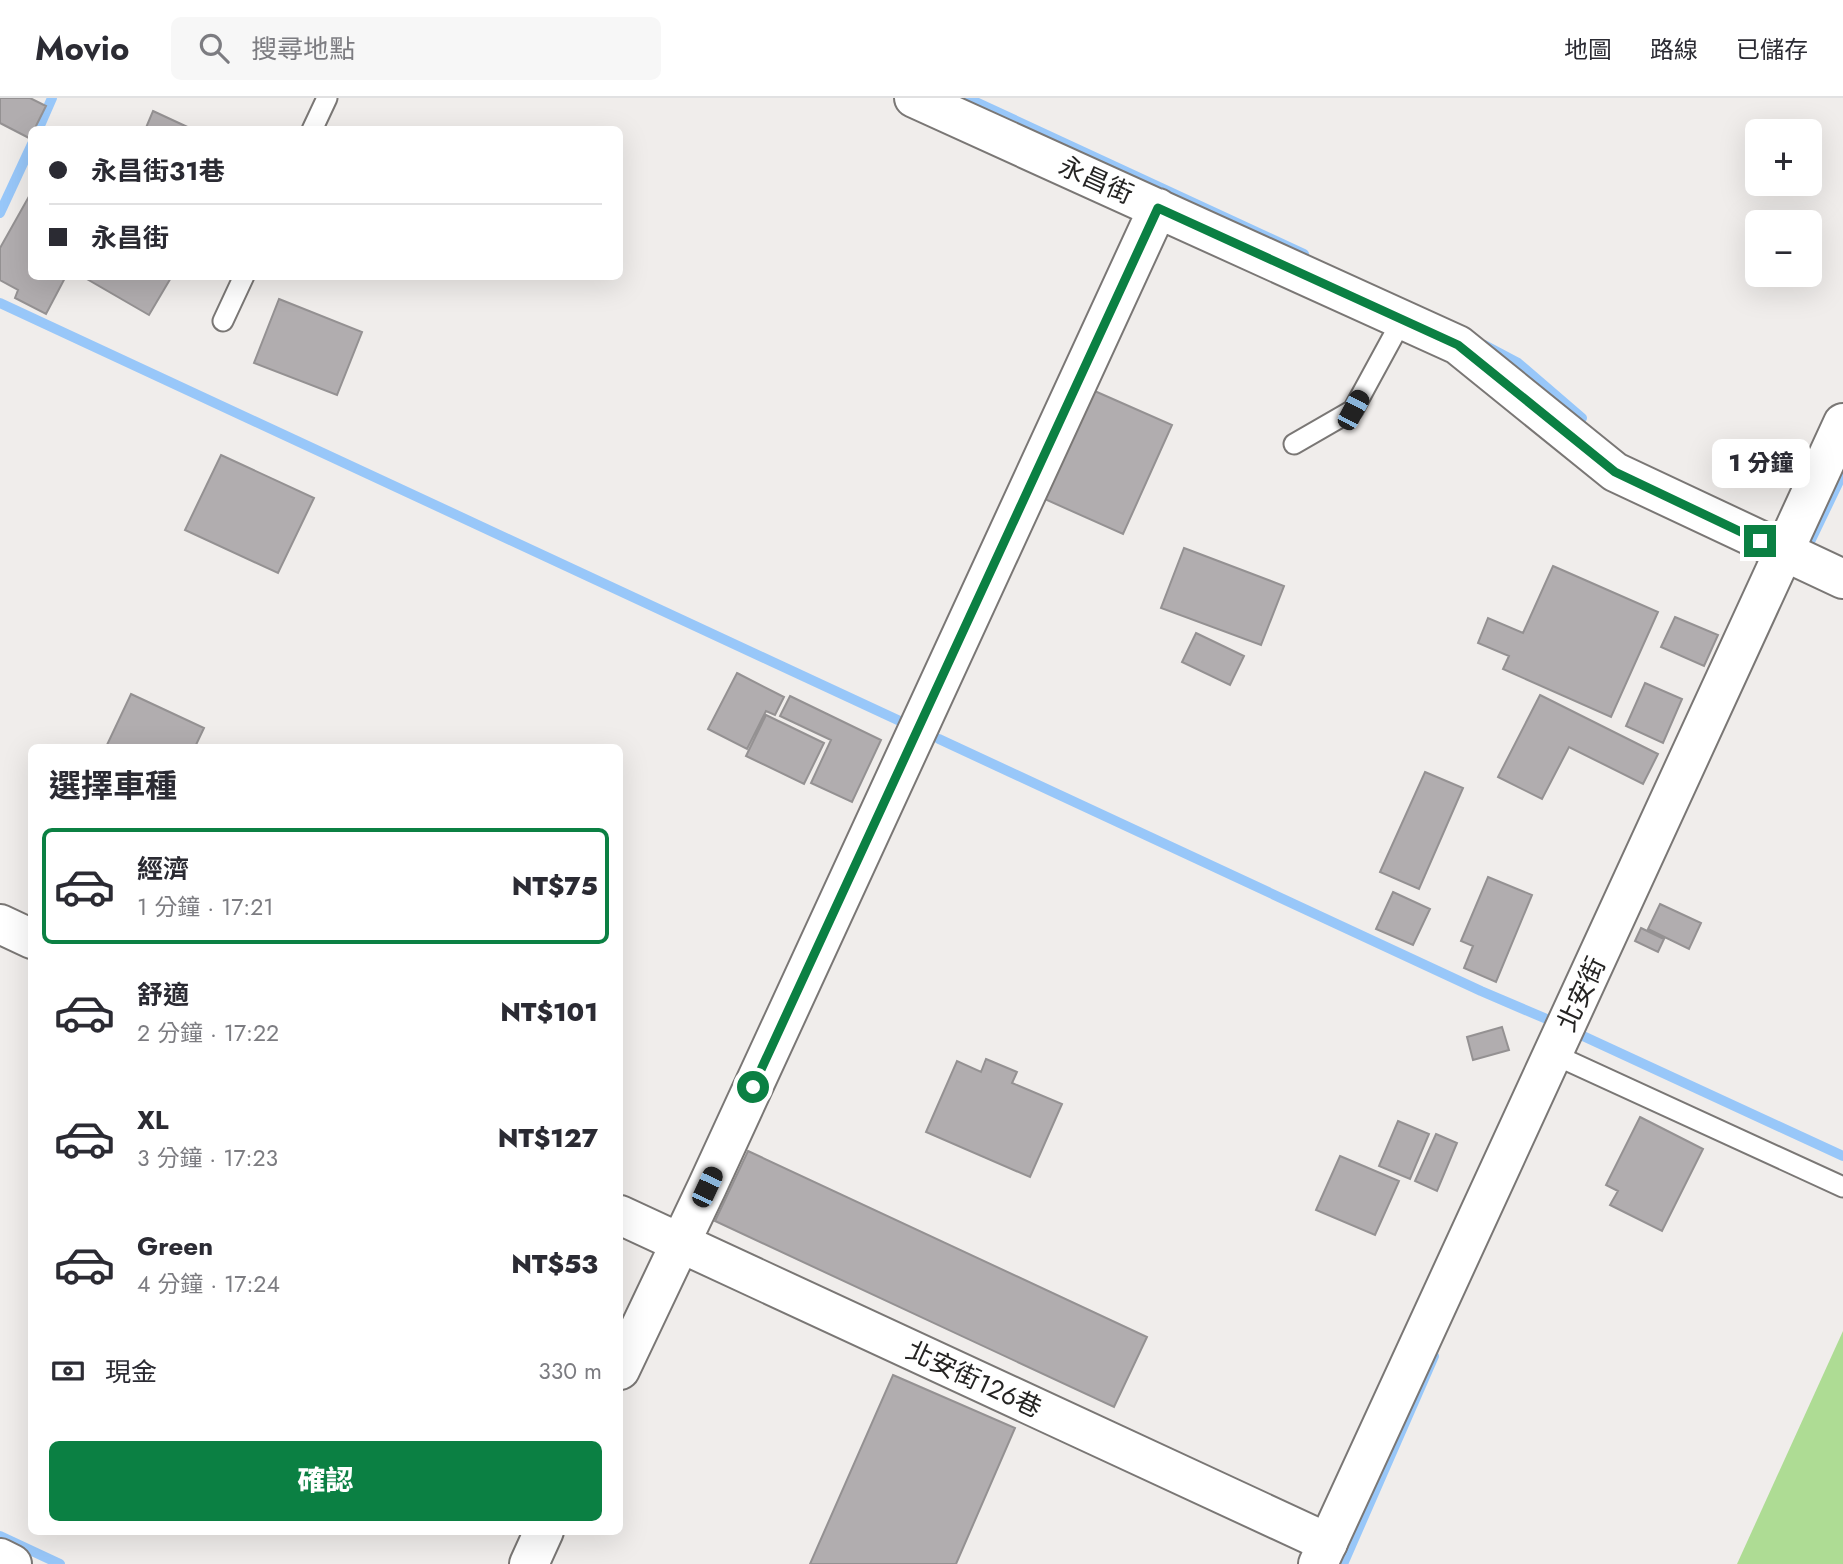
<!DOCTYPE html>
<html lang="zh-TW">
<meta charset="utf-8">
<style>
:root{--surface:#fff;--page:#f7f7f7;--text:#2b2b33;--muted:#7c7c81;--line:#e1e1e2;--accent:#0b8043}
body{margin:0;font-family:Jost,"Noto Sans TC",sans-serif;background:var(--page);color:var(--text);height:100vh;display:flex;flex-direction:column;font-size:26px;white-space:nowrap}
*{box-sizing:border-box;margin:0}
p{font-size:23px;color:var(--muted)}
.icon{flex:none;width:38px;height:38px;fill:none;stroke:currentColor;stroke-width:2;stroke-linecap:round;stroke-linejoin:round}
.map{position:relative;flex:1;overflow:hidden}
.panel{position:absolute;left:28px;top:646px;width:595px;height:791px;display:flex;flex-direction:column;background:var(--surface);border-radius:10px;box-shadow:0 7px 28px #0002}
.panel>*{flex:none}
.top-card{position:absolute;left:28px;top:28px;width:595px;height:154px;border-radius:10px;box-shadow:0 7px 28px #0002;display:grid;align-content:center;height:154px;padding:0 21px;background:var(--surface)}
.buttons{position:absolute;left:1745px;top:21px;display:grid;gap:14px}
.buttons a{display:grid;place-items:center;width:77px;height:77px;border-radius:10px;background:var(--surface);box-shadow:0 7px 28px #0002;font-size:35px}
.end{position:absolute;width:32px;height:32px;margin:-16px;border:9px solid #0b8043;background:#fff;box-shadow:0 0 0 4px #fff}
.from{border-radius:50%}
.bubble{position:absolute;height:49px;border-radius:10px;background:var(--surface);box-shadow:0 7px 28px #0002;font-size:23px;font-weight:800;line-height:49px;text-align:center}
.car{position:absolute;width:21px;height:42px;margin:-21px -10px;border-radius:9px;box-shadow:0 0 5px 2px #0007;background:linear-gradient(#222 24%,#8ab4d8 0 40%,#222 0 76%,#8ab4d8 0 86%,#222 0)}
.top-card b{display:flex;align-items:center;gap:24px;height:66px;font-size:26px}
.top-card b+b{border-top:2px solid var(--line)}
.top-card i{width:18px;height:18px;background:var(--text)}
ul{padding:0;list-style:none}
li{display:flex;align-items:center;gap:21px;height:116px;margin:0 14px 10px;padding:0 7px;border:4px solid transparent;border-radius:10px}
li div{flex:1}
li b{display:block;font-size:26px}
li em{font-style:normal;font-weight:800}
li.current{border-color:var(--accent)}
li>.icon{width:63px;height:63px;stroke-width:1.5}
h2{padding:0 21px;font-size:32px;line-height:84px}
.pay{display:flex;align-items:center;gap:18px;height:77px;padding:0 21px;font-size:26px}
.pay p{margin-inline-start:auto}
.primary-button{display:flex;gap:14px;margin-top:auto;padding:14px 21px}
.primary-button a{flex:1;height:80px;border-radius:10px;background:var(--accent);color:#fff;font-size:28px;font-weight:800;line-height:80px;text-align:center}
header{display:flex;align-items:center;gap:42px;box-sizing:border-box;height:98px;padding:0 35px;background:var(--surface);border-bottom:2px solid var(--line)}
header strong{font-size:33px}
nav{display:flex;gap:38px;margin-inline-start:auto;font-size:24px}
.search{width:490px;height:63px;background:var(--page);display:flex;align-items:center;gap:18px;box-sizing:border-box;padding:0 24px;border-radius:10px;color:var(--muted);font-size:26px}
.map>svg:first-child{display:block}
.green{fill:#aedc94}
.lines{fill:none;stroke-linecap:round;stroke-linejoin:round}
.stream{stroke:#98c7f9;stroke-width:10}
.building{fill:#b1adaf;stroke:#949192;stroke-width:2}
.service-casing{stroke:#7a7775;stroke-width:23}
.minor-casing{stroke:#7a7775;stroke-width:42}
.tertiary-casing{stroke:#7a7775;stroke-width:42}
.service{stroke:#fff;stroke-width:19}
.minor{stroke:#fff;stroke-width:38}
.tertiary{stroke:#fff;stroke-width:38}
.route{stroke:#0b8043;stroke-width:9}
.labels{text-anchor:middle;stroke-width:5;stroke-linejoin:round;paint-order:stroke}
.street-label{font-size:26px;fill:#252423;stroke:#fff}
</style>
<header>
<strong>Movio</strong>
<div class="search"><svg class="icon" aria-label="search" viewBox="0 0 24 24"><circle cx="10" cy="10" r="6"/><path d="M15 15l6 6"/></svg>搜尋地點</div>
<nav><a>地圖</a><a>路線</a><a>已儲存</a></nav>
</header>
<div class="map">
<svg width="1843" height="1466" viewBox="0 0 1843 1466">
<rect width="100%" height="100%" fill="#f0edeb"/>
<path class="green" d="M 1843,1233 L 1843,1466 L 1737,1466 Z"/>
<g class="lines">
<path class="stream" d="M 967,0 L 1304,156
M 38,32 L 52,0
M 0,115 L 32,46
M 0,205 L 902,624
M 1484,247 L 1518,265 L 1582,320
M 1805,454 L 1843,375
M 939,641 L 1481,893 L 1556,925
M 1570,932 L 1843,1058
M 0,1438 L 60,1466
M 1343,1466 L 1434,1258"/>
</g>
<path class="building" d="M 0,0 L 30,0 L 46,8 L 34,32 L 32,32 L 29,40 L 0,25 Z
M 153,13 L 194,32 L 145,32 Z
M 32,93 L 32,178 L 66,178 L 46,216 L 15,200 L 18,192 L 0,182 L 0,150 Z
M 88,178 L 172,178 L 149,217 L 87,181 Z
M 279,201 L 362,234 L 337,297 L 254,265 Z
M 1081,287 L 1172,327 L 1123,436 L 1038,398 Z
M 221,357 L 314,400 L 278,475 L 185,432 Z
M 1184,450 L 1284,488 L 1261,547 L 1161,510 Z
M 1553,468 L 1658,514 L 1611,619 L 1503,571 L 1509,558 L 1478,545 L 1488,520 L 1523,535 Z
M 1675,519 L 1718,537 L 1704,568 L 1661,549 Z
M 1196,535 L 1244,558 L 1230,587 L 1182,564 Z
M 737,575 L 784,599 L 775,617 L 766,613 L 747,651 L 708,631 Z
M 1645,585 L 1682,601 L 1663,645 L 1626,628 Z
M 131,596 L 204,630 L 195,649 L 106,649 Z
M 1540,597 L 1658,656 L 1643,686 L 1569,649 L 1542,701 L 1498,679 Z
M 790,598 L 881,642 L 852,704 L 811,685 L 831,642 L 780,618 Z
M 766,617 L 824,645 L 804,686 L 746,658 Z
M 1425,674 L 1463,690 L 1419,791 L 1380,774 Z
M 1488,779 L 1532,797 L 1496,884 L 1464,870 L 1473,848 L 1461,843 Z
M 1393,794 L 1430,811 L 1413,847 L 1376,831 Z
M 1660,806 L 1701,825 L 1689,851 L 1648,831 Z
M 1641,830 L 1664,841 L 1658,854 L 1635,843 Z
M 1502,929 L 1509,952 L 1473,962 L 1467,939 Z
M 986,961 L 1017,974 L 1012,985 L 1062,1006 L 1030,1079 L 926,1034 L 957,963 L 981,974 Z
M 1640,1019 L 1703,1051 L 1662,1133 L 1610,1107 L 1618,1093 L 1606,1087 Z
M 1398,1023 L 1429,1036 L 1410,1081 L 1379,1068 Z
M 1436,1036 L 1457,1045 L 1437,1093 L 1415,1083 Z
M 748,1053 L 1147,1239 L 1114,1309 L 715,1123 Z
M 1340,1058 L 1399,1083 L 1375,1137 L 1316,1112 Z
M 893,1277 L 1015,1330 L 956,1466 L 810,1466 Z"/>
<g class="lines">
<g class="service-casing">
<path id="service" d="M 312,32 L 327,0
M 223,223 L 244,178
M 1294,346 L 1353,312 L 1402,222
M 1553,956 L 1843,1089"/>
</g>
<g class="minor-casing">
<path id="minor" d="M 914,0 L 1458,247 L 1615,374 L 1843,481
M 0,826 L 32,841
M 620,1117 L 1328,1445
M 620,1272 L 707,1089 L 1158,110
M 0,1460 L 12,1466
M 529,1466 L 544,1433"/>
</g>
<g class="tertiary-casing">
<path id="tertiary" d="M 1318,1466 L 1843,325"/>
</g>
<use href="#service" class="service"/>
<use href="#minor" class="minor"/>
<use href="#tertiary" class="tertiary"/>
</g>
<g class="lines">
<path class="route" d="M 753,989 L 1158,110 L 1458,247 L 1615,374 L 1760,443"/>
</g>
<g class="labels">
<g class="street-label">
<text transform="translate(1096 82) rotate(24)" y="9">永昌街</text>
<text transform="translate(1581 896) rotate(-65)" y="9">北安街</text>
<text transform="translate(974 1281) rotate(25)" y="9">北安街126巷</text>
</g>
</g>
</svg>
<div class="buttons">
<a>+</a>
<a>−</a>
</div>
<i class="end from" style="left:753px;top:989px"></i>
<i class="end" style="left:1760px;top:443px"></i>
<div class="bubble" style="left:1712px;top:341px;width:98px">1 分鐘</div>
<i class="car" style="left:1353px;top:312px;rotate:28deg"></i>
<i class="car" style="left:707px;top:1089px;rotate:25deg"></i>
<div class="top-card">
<b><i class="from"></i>永昌街31巷</b>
<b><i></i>永昌街</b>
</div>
<section class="panel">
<h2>選擇車種</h2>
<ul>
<li class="current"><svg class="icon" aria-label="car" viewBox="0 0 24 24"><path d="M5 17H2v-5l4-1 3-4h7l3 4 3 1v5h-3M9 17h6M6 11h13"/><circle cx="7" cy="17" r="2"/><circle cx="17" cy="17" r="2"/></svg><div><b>經濟</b><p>1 分鐘 · 17:21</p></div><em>NT$75</em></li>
<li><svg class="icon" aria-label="car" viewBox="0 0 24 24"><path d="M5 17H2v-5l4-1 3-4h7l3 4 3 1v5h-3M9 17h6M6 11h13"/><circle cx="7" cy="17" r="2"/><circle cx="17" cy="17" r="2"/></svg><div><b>舒適</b><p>2 分鐘 · 17:22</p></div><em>NT$101</em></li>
<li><svg class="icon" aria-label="car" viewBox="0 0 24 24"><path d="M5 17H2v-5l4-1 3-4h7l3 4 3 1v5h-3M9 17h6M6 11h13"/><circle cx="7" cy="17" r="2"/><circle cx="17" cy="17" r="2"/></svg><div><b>XL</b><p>3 分鐘 · 17:23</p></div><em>NT$127</em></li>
<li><svg class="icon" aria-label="car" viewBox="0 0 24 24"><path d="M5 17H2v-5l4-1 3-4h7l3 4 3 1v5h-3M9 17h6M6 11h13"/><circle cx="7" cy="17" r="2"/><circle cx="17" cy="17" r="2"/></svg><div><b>Green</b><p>4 分鐘 · 17:24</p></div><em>NT$53</em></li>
</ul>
<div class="pay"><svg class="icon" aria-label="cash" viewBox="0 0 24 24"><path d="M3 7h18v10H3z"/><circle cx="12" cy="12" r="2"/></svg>現金<p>330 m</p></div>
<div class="primary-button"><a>確認</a></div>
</section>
</div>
